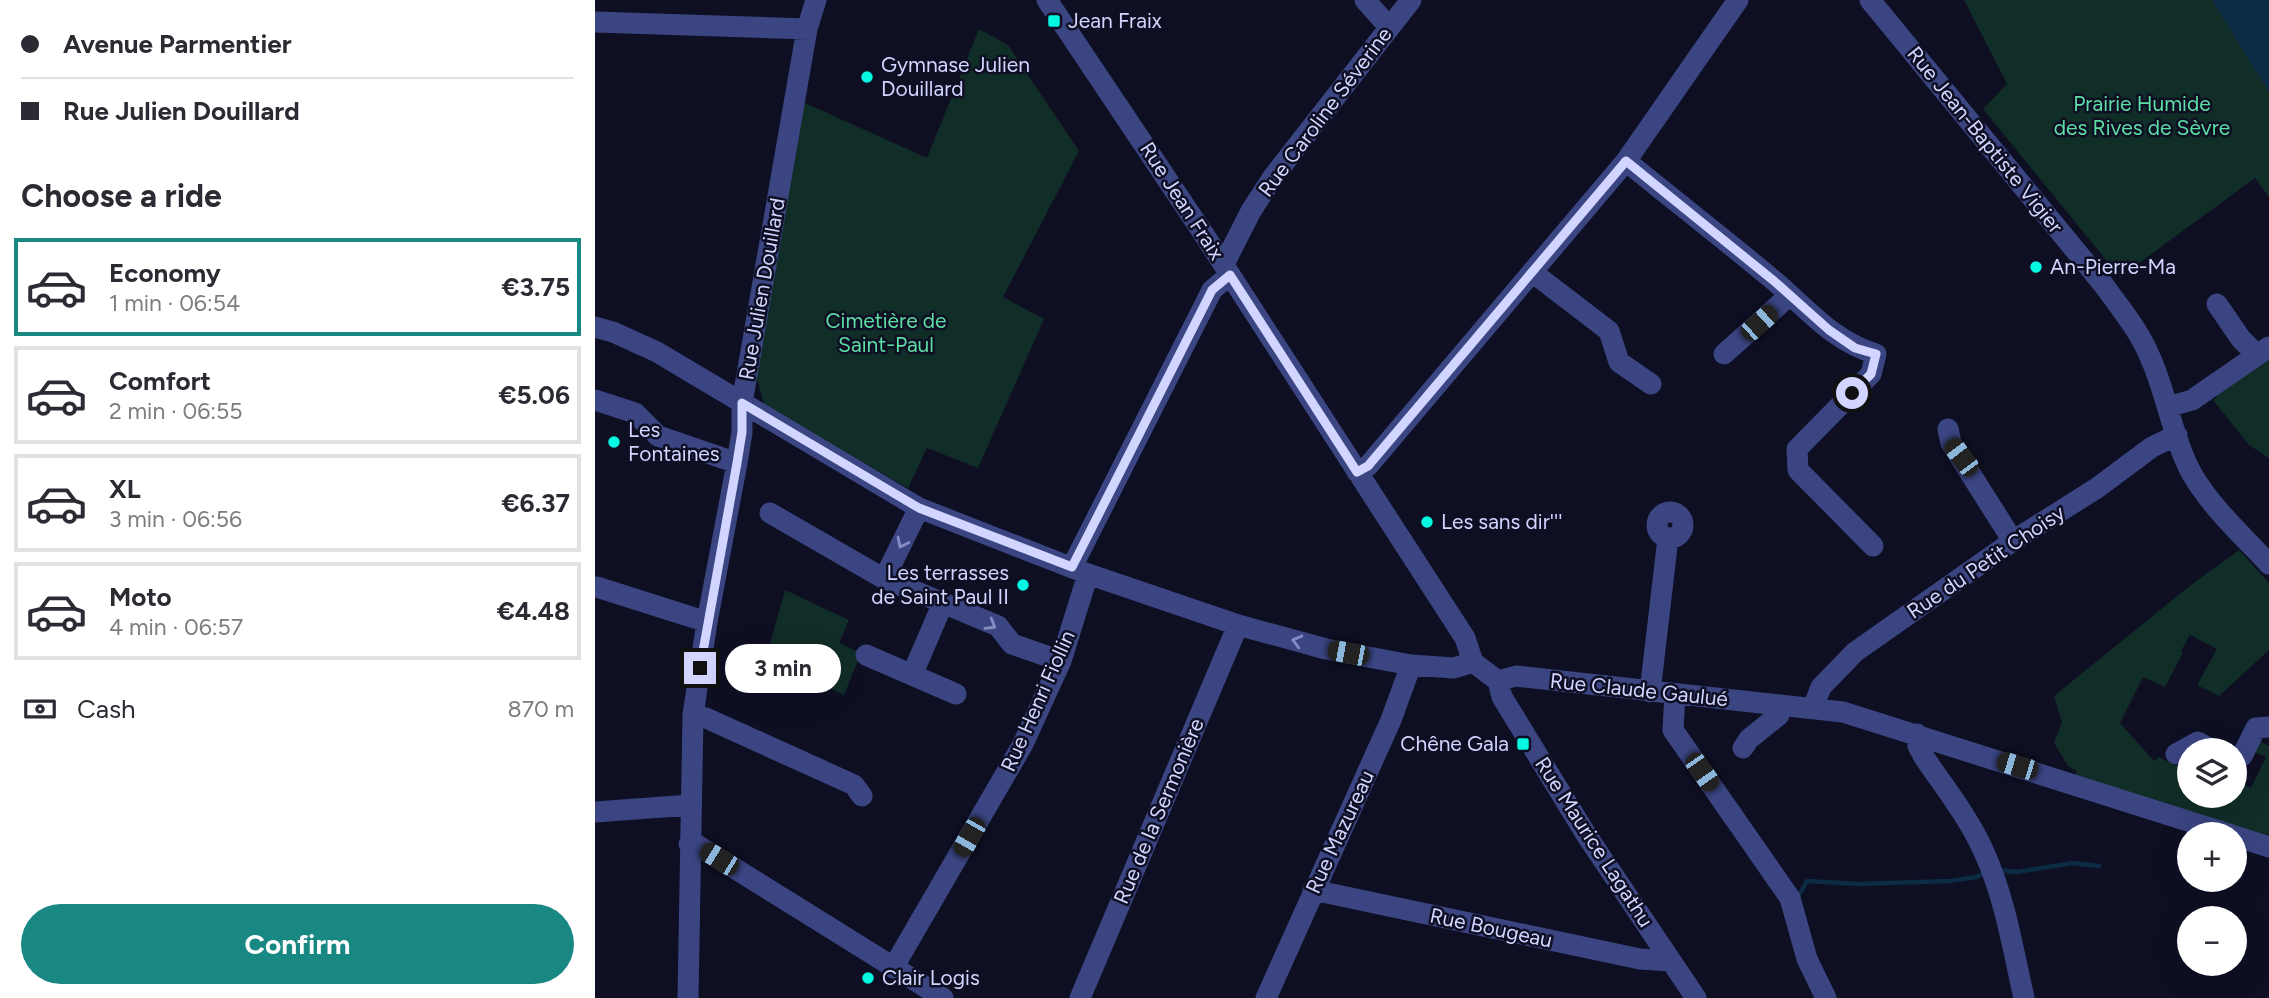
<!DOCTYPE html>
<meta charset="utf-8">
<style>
:root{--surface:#fff;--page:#f2f2f3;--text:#2b2b33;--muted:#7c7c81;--line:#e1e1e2;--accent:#198882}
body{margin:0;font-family:Figtree,sans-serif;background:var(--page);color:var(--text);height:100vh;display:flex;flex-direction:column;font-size:26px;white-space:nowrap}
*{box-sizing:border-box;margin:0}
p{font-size:23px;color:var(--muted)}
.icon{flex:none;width:38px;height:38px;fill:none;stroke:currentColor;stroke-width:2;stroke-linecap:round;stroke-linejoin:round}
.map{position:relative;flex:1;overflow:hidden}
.side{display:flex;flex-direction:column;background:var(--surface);width:595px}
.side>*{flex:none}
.banner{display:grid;align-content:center;height:154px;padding:0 21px;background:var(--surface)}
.tools{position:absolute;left:1582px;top:738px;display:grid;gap:14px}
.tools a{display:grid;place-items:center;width:70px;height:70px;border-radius:50%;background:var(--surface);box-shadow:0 7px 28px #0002;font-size:35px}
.end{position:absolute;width:32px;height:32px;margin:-16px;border:9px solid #d1d5ff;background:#111;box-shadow:0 0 0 4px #111}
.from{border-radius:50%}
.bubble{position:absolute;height:49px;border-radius:24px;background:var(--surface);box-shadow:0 7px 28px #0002;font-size:23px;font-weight:700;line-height:49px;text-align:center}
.car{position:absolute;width:21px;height:42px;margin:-21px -10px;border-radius:9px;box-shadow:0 0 5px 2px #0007;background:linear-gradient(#222 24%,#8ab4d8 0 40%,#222 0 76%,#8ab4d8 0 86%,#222 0)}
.banner b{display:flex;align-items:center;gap:24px;height:66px;font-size:26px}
.banner b+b{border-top:2px solid var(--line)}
.banner i{width:18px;height:18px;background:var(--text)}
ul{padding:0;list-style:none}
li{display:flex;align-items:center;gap:21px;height:98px;margin:0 14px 10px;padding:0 7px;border:4px solid var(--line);border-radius:0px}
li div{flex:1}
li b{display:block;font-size:26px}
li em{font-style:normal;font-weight:700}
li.current{border-color:var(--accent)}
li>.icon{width:63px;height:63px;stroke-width:1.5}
h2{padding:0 21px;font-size:32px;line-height:84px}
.pay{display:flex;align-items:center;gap:18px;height:77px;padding:0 21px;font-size:26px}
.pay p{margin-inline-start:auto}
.action{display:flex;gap:14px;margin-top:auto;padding:14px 21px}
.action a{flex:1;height:80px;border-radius:42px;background:var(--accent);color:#fff;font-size:28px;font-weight:700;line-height:80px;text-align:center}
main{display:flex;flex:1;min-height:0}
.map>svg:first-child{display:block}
.green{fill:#112d27}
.water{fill:#0c2b44}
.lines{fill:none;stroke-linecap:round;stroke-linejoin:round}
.stream{stroke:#0c2b44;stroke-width:4.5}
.minor{stroke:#3a4582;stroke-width:21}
.oneway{stroke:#868dc0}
.route{stroke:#d1d5ff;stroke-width:9}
.poi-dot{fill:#03f9e2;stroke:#0e0f23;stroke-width:2.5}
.labels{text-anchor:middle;stroke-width:5;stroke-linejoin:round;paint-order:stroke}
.poi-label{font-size:21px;fill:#d1d5ff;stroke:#0e0f23;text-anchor:start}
.park-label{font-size:21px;fill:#5ddea5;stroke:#0e0f23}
.street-label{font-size:21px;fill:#d1d5ff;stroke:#0e0f23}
</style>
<main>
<section class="side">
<div class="banner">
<b><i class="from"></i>Avenue Parmentier</b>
<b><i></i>Rue Julien Douillard</b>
</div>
<h2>Choose a ride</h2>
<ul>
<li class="current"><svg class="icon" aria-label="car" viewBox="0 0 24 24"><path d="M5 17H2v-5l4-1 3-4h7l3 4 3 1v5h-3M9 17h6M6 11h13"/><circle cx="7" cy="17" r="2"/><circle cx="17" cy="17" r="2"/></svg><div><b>Economy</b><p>1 min · 06:54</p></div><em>€3.75</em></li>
<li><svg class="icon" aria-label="car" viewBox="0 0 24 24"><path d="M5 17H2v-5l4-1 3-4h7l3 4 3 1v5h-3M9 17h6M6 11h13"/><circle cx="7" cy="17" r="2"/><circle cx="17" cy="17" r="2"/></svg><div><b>Comfort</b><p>2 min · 06:55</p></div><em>€5.06</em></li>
<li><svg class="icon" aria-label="car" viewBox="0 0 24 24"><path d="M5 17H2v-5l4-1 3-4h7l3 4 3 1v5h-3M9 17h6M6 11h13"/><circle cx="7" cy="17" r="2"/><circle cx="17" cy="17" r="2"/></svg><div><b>XL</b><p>3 min · 06:56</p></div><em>€6.37</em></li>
<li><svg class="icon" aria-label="car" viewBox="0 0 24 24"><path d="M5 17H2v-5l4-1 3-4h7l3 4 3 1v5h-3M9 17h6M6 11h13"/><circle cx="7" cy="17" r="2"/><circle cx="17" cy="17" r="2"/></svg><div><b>Moto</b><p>4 min · 06:57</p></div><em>€4.48</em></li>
</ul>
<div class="pay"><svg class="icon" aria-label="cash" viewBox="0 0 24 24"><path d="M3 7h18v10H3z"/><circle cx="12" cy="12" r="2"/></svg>Cash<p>870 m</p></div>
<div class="action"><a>Confirm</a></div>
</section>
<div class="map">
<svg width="1674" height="998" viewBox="0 0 1674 998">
<rect width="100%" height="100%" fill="#0e0f23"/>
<path class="green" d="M 1369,0 L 1617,0 L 1674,92 L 1674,197 L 1660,178 L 1525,277 L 1388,109 L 1412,84 Z
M 384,29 L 413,45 L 484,151 L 408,297 L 449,319 L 383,468 L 332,448 L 313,488 L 170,407 L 161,376 L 208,102 L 332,158 Z
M 1674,357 L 1674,458 L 1654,445 L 1618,400 L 1623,396 L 1620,393 Z
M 1644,550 L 1674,583 L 1674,650 L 1624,696 L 1602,685 L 1622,649 L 1595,635 L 1586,651 L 1588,653 L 1570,687 L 1548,677 L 1525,723 L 1559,761 L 1564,757 L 1594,772 L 1594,796 L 1640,796 L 1640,780 L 1656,788 L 1671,757 L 1660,752 L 1666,742 L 1674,746 L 1674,839 L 1480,776 L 1482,771 L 1473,766 L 1459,743 L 1467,722 L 1459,696 L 1592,588 Z
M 190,590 L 254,620 L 244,643 L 266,653 L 249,695 L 171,658 Z"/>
<path class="water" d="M 1617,0 L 1674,0 L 1674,92 Z"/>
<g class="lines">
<path class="stream" d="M 1403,870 L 1421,872 L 1478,863 L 1504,866
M 1204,895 L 1212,881 L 1263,884 L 1355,881 L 1381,877 L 1390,873"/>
<path class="minor" d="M 452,0 L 610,236 L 870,638 L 878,662 L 903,681
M 770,0 L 794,27
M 1275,0 L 1508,284 C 1525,308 1544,330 1555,357 C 1572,394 1577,437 1597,474 C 1616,507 1648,536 1674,564
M 0,22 L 212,29
M 1031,161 C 1080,201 1129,239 1177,279 C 1212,308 1237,341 1281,354 L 1276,374 L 1202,449 L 1203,470 L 1278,546
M 629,264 L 656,211 L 678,177 L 816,0
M 937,272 L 1014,331 L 1024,362 L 1056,384
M 1622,304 L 1646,339 L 1662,355
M 0,327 L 18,332 L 62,352 L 324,508 L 493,574 L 643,625 L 731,649 L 816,665 L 859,668 L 878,662
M 1129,354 L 1195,295
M 0,400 L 40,413 L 63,436 L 142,463
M 1573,407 L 1597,400 L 1674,347
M 1353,429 L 1356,443 L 1418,541
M 762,472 L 773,466 L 1031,161 L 1143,0
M1062 525a13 13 0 1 1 26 0a13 13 0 1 1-26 0Z
M 175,513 L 286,577 L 403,626 L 417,644 L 466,661
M 477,567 L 612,300 L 617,290 L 635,275
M 289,579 L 324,508
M 2,587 L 112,622
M 271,655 L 361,694
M 317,675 L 348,603
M 903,681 L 921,676 L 1248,712 L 1637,835
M 903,681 L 907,697 L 992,836 L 1101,998
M 1055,692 L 1073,538
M 1080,694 L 1078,730 L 1195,898 L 1212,959 L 1231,998
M 1218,708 L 1226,687 L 1260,652 L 1418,541 L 1502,488 L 1557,447 L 1582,435
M 98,715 L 111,718 L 259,785 L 267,796
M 1322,734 L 1323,746 L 1329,757 C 1350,788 1374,818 1389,852 C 1410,898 1418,949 1429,998
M 1148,748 L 1154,739 L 1184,715 L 1186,705
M 1581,754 L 1603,742 L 1618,751
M 1640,758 L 1647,756 L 1661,728 L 1674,727
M 0,812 L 95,805
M 1640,836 L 1674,847
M 94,844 L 102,845 L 348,998
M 718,890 L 1045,959 L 1075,961
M 298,968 L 428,744 L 466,661 L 493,574
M 93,998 L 98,715 L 112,622 L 142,463 L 147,432 L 147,403 L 212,29 L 221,0
M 485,998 L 643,625
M 671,998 L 796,720 L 816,665"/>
</g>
<defs><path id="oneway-chevron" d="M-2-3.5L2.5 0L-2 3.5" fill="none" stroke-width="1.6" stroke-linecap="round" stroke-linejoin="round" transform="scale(1.75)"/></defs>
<g class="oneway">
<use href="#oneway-chevron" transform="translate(307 543) rotate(116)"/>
<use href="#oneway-chevron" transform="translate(396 625) rotate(31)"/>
<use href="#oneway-chevron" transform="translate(702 641) rotate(-165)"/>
</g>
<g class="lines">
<path class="route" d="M 105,668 L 142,463 L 147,432 L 147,403 L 324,508 L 477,567 L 612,300 L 617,290 L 635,275 L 762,472 L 773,466 L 1031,161 L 1179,281 L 1234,330 L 1260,348 L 1281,354 L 1276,374 L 1257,393"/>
</g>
<g class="poi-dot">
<rect x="452" y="14" width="14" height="14" rx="3.5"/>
<circle cx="272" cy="77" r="7"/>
<circle cx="1441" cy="267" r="7"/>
<circle cx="19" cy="442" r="7"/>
<circle cx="832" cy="522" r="7"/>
<circle cx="428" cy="585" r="7"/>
<rect x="921" y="737" width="14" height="14" rx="3.5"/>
<circle cx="273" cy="978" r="7"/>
</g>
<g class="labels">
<g class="poi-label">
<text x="473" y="28">Jean Fraix</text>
<text x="286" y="72">Gymnase Julien<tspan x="286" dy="24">Douillard</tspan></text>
<text x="1455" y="274">An-Pierre-Ma</text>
<text x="33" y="437">Les<tspan x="33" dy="24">Fontaines</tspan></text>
<text x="846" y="529">Les sans dir'''</text>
<text x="414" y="580" text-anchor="end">Les terrasses<tspan x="414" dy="24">de Saint Paul II</tspan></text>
<text x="914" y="751" text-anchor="end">Chêne Gala</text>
<text x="287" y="985">Clair Logis</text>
</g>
<g class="park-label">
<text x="1547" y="111">Prairie Humide<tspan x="1547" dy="24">des Rives de Sèvre</tspan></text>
<text x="291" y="328">Cimetière de<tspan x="291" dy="24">Saint-Paul</tspan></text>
</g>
<g class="street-label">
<text transform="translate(730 112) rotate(-53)" y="7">Rue Caroline Séverine</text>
<text transform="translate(1390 140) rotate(51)" y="7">Rue Jean-Baptiste Vigier</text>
<text transform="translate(587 201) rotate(57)" y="7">Rue Jean Fraix</text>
<text transform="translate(167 289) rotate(-80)" y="7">Rue Julien Douillard</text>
<text transform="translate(1391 562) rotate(-34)" y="7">Rue du Petit Choisy</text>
<text transform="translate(1044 690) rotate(6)" y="7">Rue Claude Gaulué</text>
<text transform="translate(443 701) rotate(-66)" y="7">Rue Henri Fiollin</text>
<text transform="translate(564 811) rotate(-67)" y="7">Rue de la Sermonière</text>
<text transform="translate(745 832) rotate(-65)" y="7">Rue Mazureau</text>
<text transform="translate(999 842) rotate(57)" y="7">Rue Maurice Lagathu</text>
<text transform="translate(896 928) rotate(12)" y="7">Rue Bougeau</text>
</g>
</g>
</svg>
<div class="tools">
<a><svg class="icon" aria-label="layers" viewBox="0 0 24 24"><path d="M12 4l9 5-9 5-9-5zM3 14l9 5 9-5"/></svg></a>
<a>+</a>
<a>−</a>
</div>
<i class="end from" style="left:1257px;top:393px"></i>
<i class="end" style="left:105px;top:668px"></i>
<div class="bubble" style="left:130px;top:644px;width:116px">3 min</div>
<i class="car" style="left:1164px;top:323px;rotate:48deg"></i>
<i class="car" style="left:1366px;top:457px;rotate:323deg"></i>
<i class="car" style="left:753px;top:653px;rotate:281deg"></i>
<i class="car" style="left:1422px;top:766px;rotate:287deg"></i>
<i class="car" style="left:1107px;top:772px;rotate:145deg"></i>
<i class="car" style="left:374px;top:837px;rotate:210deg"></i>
<i class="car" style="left:124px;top:859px;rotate:302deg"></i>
</div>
</main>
